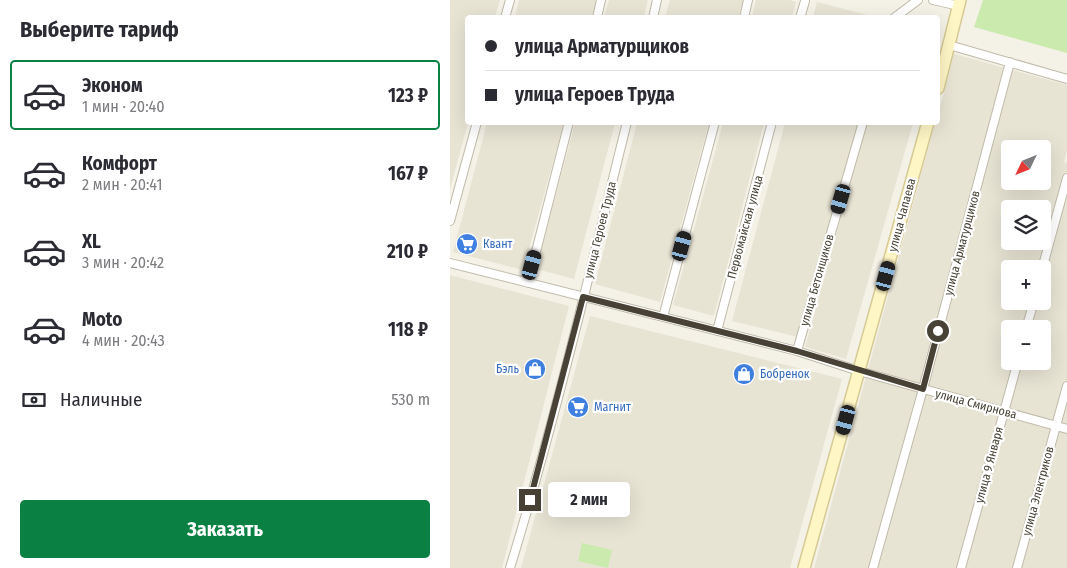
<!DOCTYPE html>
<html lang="ru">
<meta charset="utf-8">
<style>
:root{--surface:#fff;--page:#f7f7f7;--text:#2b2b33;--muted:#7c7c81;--line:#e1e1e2;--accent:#0b8043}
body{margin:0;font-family:"Fira Sans Condensed",sans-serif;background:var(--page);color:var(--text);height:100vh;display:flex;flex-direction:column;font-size:19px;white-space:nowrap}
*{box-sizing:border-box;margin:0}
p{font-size:16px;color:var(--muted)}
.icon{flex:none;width:28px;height:28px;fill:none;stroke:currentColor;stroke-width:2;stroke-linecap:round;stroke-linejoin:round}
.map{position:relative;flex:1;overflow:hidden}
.panel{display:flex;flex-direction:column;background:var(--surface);width:450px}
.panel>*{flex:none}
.hud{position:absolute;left:15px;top:15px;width:475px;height:110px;border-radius:5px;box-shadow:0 5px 20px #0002;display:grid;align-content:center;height:110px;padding:0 20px;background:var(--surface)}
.needle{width:32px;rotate:227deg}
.fabs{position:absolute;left:551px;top:140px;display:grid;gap:10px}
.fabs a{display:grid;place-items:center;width:50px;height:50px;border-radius:5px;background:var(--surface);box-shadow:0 5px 20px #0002;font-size:25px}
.end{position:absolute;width:22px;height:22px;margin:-11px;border:6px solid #474235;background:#fff;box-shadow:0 0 0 2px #fff}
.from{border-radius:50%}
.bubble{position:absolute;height:35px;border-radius:5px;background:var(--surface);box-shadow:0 5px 20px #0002;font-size:16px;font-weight:700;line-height:35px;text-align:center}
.car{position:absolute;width:15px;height:30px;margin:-15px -8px;border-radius:6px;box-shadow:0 0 4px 1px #0007;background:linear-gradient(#222 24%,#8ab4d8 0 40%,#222 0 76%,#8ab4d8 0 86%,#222 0)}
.hud b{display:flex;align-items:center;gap:18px;height:48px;font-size:19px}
.hud b+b{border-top:1px solid var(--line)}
.hud i{width:12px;height:12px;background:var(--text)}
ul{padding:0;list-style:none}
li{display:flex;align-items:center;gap:15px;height:70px;margin:0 10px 8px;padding:0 10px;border:2px solid transparent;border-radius:5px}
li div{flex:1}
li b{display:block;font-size:19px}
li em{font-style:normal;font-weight:700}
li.selected{border-color:var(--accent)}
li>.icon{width:45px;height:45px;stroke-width:1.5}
h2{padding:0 20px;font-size:22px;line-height:60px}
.pay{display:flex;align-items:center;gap:12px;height:55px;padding:0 20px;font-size:19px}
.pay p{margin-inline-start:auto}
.button{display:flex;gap:10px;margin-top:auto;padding:10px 20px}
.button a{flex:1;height:58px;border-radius:5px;background:var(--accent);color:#fff;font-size:20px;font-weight:700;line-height:58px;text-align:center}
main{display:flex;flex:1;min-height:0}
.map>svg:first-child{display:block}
.residential{fill:#e8e4d4;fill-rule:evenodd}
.green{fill:#caeaae}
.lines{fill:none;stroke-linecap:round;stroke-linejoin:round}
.street-casing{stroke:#c0baa9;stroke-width:10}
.secondary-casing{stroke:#d6ca95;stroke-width:14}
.street{stroke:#fff;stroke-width:8}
.secondary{stroke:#fff6c5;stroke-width:11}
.route{stroke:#474235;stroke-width:6}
.labels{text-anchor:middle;stroke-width:4.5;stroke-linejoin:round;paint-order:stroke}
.street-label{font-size:12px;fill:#474235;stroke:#fff}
.shop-label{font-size:12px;fill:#366cbe;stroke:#fff;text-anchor:start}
</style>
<main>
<section class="panel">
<h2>Выберите тариф</h2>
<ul>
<li class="selected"><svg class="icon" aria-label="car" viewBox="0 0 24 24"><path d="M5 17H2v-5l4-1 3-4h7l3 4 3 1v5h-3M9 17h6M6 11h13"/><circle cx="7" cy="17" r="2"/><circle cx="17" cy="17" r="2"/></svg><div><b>Эконом</b><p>1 мин · 20:40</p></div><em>123 ₽</em></li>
<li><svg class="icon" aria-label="car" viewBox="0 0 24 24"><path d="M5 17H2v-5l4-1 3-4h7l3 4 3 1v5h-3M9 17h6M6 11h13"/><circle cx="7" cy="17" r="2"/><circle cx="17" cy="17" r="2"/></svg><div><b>Комфорт</b><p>2 мин · 20:41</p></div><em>167 ₽</em></li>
<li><svg class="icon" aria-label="car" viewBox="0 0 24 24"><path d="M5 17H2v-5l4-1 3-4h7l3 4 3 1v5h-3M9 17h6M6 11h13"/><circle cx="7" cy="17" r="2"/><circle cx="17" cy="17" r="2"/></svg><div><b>XL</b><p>3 мин · 20:42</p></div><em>210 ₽</em></li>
<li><svg class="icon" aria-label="car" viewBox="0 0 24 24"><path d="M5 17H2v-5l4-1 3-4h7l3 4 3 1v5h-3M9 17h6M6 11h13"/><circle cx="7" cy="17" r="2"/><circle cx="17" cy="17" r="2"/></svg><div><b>Moto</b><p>4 мин · 20:43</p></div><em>118 ₽</em></li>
</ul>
<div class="pay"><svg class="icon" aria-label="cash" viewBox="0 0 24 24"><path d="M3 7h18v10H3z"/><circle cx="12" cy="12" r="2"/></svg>Наличные<p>530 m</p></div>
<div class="button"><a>Заказать</a></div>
</section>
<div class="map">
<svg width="617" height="568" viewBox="0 0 617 568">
<rect width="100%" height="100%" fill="#f4f1e7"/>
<path class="residential" d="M 0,0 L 50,0 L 45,17 L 18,18 L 18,123 L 0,189 Z
M 69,0 L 148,0 L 143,17 L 65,18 Z
M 159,0 L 198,0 L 194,17 L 154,17 Z
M 220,0 L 293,0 L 288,17 L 215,17 Z
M 306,0 L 340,0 L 346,2 L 342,17 L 302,17 Z
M 367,2 L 425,17 L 363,17 Z
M 504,54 L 617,85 L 617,151 L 614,162 L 617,163 L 617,568 L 364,568 L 485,123 L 488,122 L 488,115 ZM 560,149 L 592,149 L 592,181 L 560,181 ZM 560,209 L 592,209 L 592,241 L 560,241 ZM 560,269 L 592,269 L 592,301 L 560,301 ZM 560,329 L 592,329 L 592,361 L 560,361 Z
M 37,123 L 114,123 L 73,270 L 3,252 Z
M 125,123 L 165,123 L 124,279 L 86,269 Z
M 187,123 L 259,123 L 210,302 L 145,284 Z
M 273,123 L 314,123 L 264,316 L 223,305 Z
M 335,123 L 408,123 L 348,337 L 282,321 Z
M 417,123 L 463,123 L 396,359 L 355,347 Z
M 0,275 L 119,306 L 52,568 L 0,568 Z
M 140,316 L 392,379 L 340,568 L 71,568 Z"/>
<path class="green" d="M 533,0 L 617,0 L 617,53 L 524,27 Z
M 132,543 L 162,550 L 158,568 L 128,561 Z"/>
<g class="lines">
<g class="street-casing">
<path id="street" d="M 483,0 L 509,6
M 55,18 L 60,0
M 147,18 L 151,0
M 203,18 L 207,0
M 294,18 L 298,0
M 350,18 L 355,1
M 444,18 L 468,0
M 499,45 L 617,79
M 0,221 L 27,122
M 0,263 L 347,351 L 409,371 L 617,429
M 592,269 L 617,178
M 78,283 L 119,122
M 213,317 L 265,122
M 576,329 L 584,301
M 267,331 L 322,122
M 347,351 L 413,122
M 60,568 C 105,421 140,271 177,122
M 423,568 L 473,389 L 560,62
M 511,568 L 568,361
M 567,568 L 617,386"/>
</g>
<g class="secondary-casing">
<path id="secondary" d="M 488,88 L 510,0
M 354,568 L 478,122"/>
</g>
<use href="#street" class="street"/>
<use href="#secondary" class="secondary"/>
</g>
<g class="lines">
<path class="route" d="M 80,500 L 133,297 L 347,351 L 473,389 L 488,331"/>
</g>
<defs>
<g id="supermarket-disc" transform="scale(1.125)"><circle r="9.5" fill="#3f7fe0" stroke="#fff"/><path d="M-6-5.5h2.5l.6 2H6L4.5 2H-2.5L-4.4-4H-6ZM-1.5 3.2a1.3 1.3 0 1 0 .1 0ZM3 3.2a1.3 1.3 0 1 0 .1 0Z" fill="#fff"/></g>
<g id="shop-disc" transform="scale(1.125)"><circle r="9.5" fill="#3f7fe0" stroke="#fff"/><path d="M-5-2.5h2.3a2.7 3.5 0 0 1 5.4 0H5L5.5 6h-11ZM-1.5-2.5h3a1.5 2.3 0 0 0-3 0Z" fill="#fff"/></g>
</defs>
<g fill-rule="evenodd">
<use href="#supermarket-disc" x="17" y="244"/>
<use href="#shop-disc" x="85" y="369"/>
<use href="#shop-disc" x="294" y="374"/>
<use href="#supermarket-disc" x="128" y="407"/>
</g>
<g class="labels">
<g class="street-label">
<text transform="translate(452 215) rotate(-75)" y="4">улица Чапаева</text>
<text transform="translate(295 227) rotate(-75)" y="4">Первомайская улица</text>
<text transform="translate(150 230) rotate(-76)" y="4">улица Героев Труда</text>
<text transform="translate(512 243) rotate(-75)" y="4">улица Арматурщиков</text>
<text transform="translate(367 280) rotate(-74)" y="4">улица Бетонщиков</text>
<text transform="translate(526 404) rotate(15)" y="4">улица Смирнова</text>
<text transform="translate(539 465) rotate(-75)" y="4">улица 9 Января</text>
<text transform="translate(588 491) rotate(-75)" y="4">улица Электриков</text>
</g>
<g class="shop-label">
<text x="33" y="248">Квант</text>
<text x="69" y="373" text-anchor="end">Бэль</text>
<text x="310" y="378">Бобренок</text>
<text x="144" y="411">Магнит</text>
</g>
</g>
</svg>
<div class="fabs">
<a><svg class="needle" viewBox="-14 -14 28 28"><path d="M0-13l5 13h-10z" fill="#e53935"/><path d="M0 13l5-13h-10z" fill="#7c7c81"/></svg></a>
<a><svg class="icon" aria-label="layers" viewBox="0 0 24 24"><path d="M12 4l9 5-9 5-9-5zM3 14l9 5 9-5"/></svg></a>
<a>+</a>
<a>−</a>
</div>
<i class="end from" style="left:488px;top:331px"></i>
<i class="end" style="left:80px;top:500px"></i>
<div class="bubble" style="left:98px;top:482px;width:82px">2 мин</div>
<i class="car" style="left:391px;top:199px;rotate:196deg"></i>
<i class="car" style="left:232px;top:246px;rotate:15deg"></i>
<i class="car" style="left:82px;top:265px;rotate:15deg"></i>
<i class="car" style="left:436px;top:276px;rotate:15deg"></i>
<i class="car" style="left:396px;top:420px;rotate:195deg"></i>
<div class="hud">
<b><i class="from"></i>улица Арматурщиков</b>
<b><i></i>улица Героев Труда</b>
</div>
</div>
</main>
